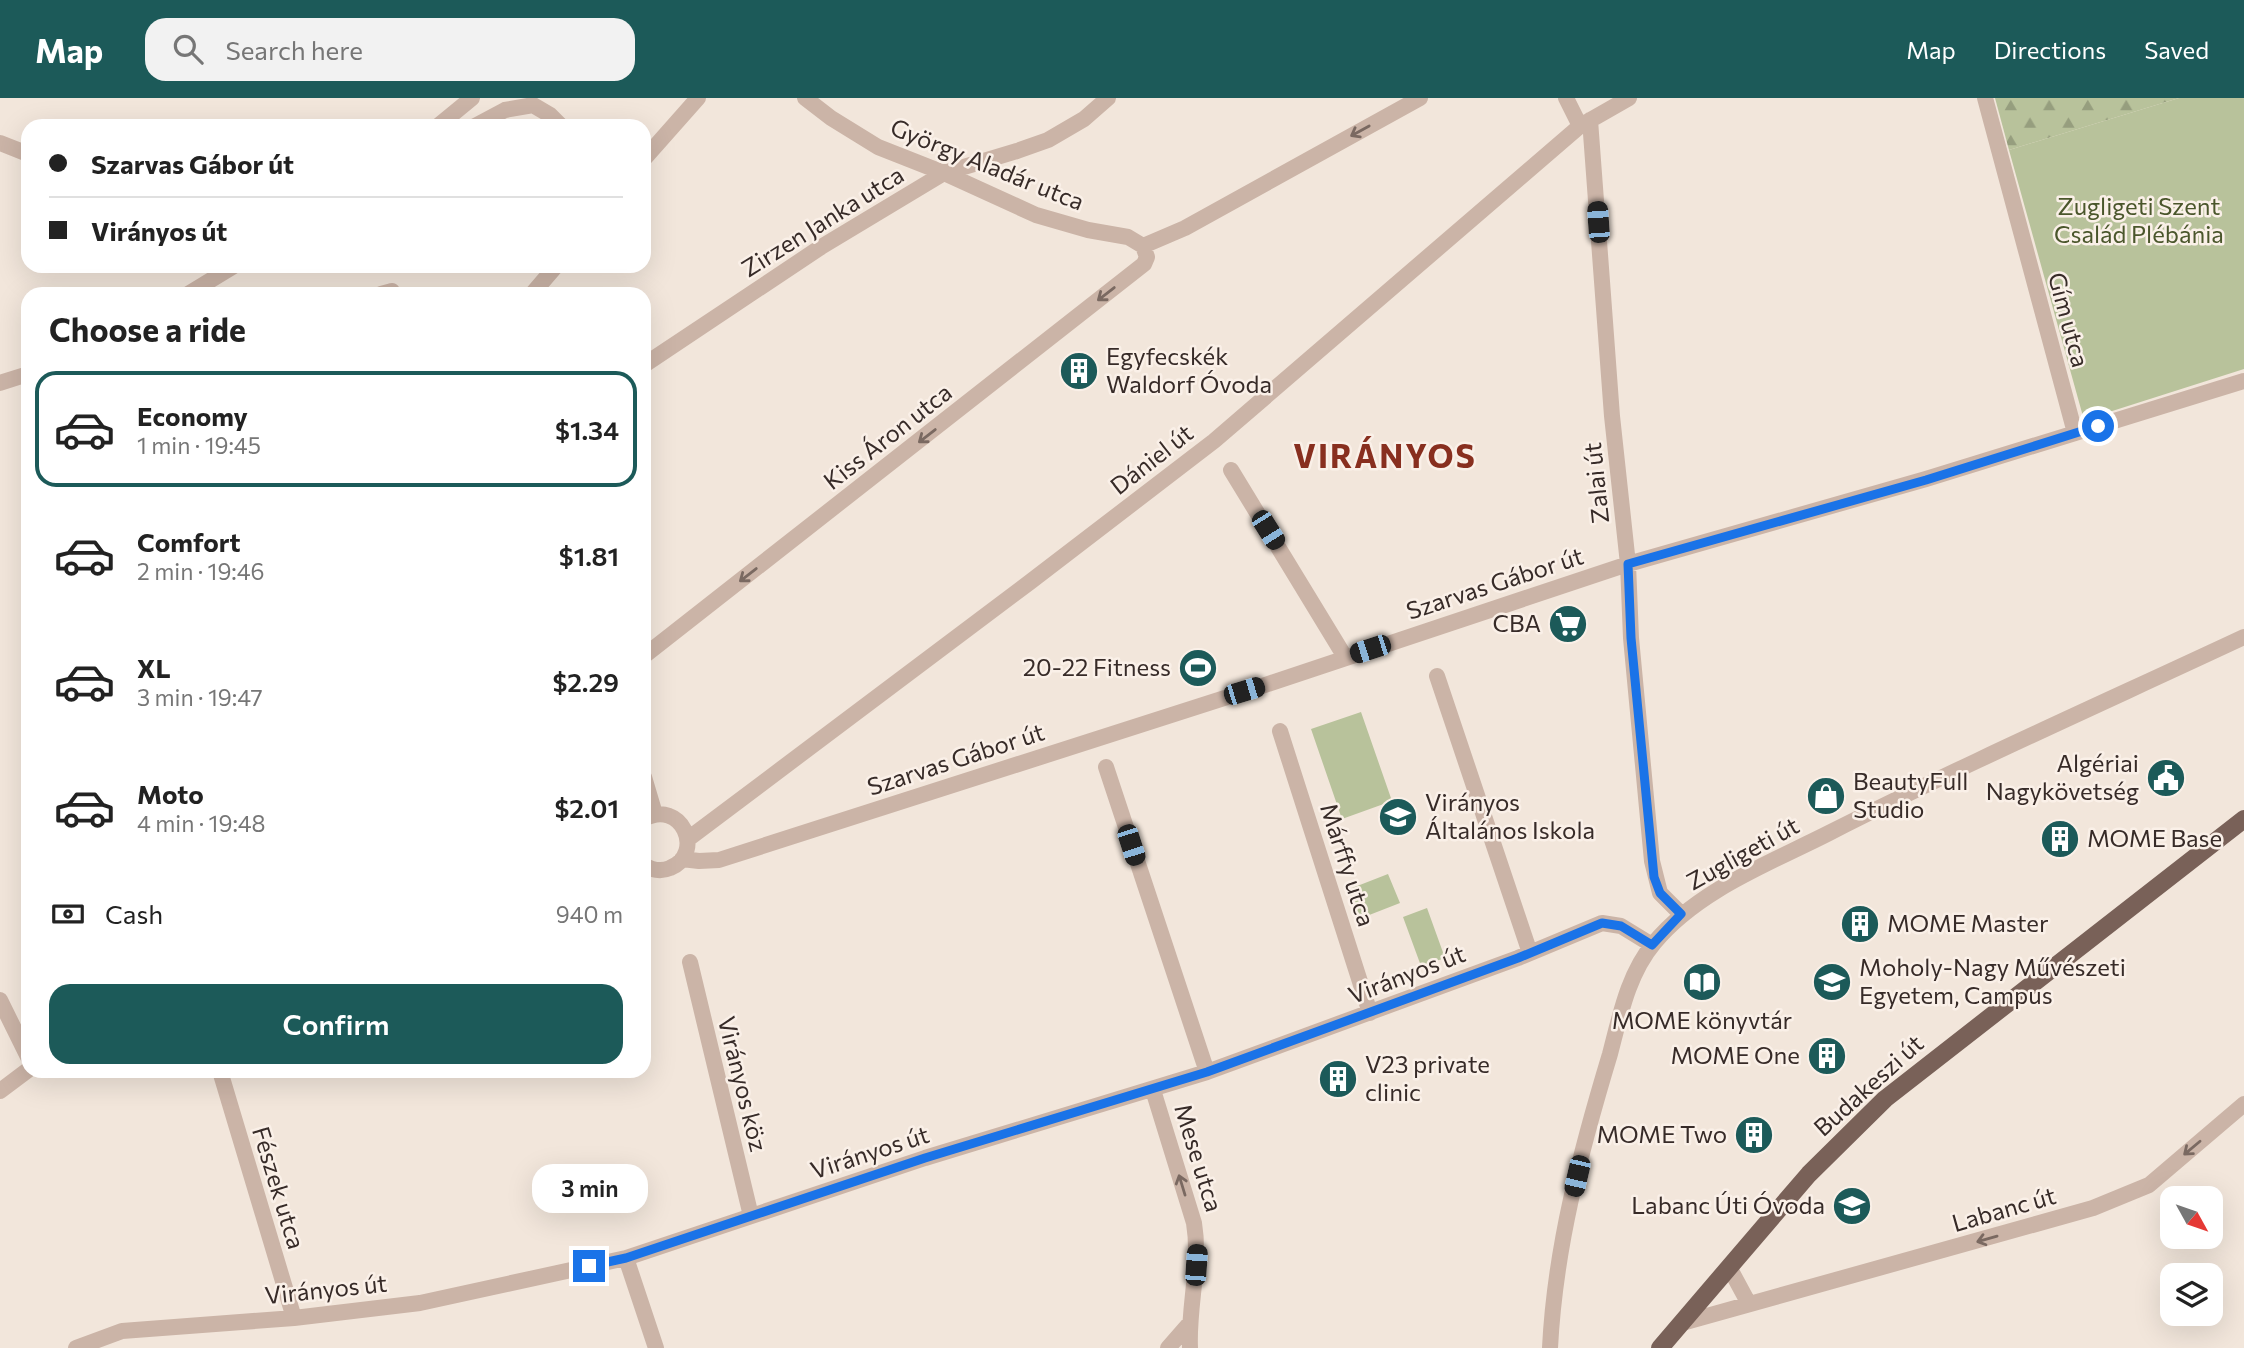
<!DOCTYPE html>
<meta charset="utf-8">
<style>
:root{--surface:#fff;--page:#f2f2f2;--text:#222;--muted:#767676;--line:#e0e0e0;--accent:#1c5a59}
body{margin:0;font-family:Commissioner,sans-serif;background:var(--page);color:var(--text);height:100vh;display:flex;flex-direction:column;font-size:26px;white-space:nowrap}
*{box-sizing:border-box;margin:0}
p{font-size:23px;color:var(--muted)}
.icon{flex:none;width:38px;height:38px;fill:none;stroke:currentColor;stroke-width:2;stroke-linecap:round;stroke-linejoin:round}
.map{position:relative;flex:1;overflow:hidden}
.sheet{position:absolute;left:21px;top:189px;width:630px;height:791px;display:flex;flex-direction:column;background:var(--surface);border-radius:21px;box-shadow:0 7px 28px #0002}
.sheet>*{flex:none}
.hud{position:absolute;left:21px;top:21px;width:630px;height:154px;border-radius:21px;box-shadow:0 7px 28px #0002;display:grid;align-content:center;height:154px;padding:0 28px;background:var(--surface)}
.needle{width:46px;rotate:130deg}
.controls{position:absolute;left:2160px;top:1088px;display:grid;gap:14px}
.controls a{display:grid;place-items:center;width:63px;height:63px;border-radius:14px;background:var(--surface);box-shadow:0 7px 28px #0002;font-size:35px}
.end{position:absolute;width:32px;height:32px;margin:-16px;border:9px solid #1a73e8;background:#fff;box-shadow:0 0 0 4px #fff}
.from{border-radius:50%}
.bubble{position:absolute;height:49px;border-radius:21px;background:var(--surface);box-shadow:0 7px 28px #0002;font-size:23px;font-weight:600;line-height:49px;text-align:center}
.car{position:absolute;width:21px;height:42px;margin:-21px -10px;border-radius:9px;box-shadow:0 0 5px 2px #0007;background:linear-gradient(#222 24%,#8ab4d8 0 40%,#222 0 76%,#8ab4d8 0 86%,#222 0)}
.hud b{display:flex;align-items:center;gap:24px;height:66px;font-size:26px}
.hud b+b{border-top:2px solid var(--line)}
.hud i{width:18px;height:18px;background:var(--text)}
ul{padding:0;list-style:none}
li{display:flex;align-items:center;gap:21px;height:116px;margin:0 14px 10px;padding:0 14px;border:4px solid transparent;border-radius:21px}
li div{flex:1}
li b{display:block;font-size:26px}
li em{font-style:normal;font-weight:600}
li.selected{border-color:var(--accent)}
li>.icon{width:63px;height:63px;stroke-width:1.5}
h2{padding:0 28px;font-size:32px;line-height:84px}
.pay{display:flex;align-items:center;gap:18px;height:77px;padding:0 28px;font-size:26px}
.pay p{margin-inline-start:auto}
.primary-button{display:flex;gap:14px;margin-top:auto;padding:14px 28px}
.primary-button a{flex:1;height:80px;border-radius:21px;background:var(--accent);color:#fff;font-size:28px;font-weight:600;line-height:80px;text-align:center}
header{display:flex;align-items:center;gap:42px;box-sizing:border-box;height:98px;padding:0 35px;background:var(--accent);color:#fff}
header strong{font-size:33px}
nav{display:flex;gap:38px;margin-inline-start:auto;font-size:24px}
.search{width:490px;height:63px;background:var(--page);display:flex;align-items:center;gap:18px;box-sizing:border-box;padding:0 24px;border-radius:21px;color:var(--muted);font-size:26px}
.map>svg:first-child{display:block}
.forest{fill:url(#forest-firs)}
.garden{fill:#b8c29b}
.lines{fill:none;stroke-linecap:round;stroke-linejoin:round}
.minor{stroke:#cbb4a7;stroke-width:16}
.major{stroke:#796158;stroke-width:18}
.oneway{stroke:#7a6961}
.route{stroke:#1a73e8;stroke-width:9}
.labels{text-anchor:middle;stroke-width:5;stroke-linejoin:round;paint-order:stroke}
.street-label{font-size:24px;fill:#372b28;stroke:#faf0e8}
.park-label{font-size:24px;fill:#4a562b;stroke:#faf0e8}
.poi-label{font-size:24px;fill:#372b28;stroke:#faf0e8;text-anchor:start}
.district-label{font-size:32px;font-weight:bold;letter-spacing:2px;fill:#882f1f;stroke:#faf0e8}
</style>
<header>
<strong>Map</strong>
<div class="search"><svg class="icon" aria-label="search" viewBox="0 0 24 24"><circle cx="10" cy="10" r="6"/><path d="M15 15l6 6"/></svg>Search here</div>
<nav><a>Map</a><a>Directions</a><a>Saved</a></nav>
</header>
<div class="map">
<svg width="2244" height="1250" viewBox="0 0 2244 1250">
<defs>
<pattern id="forest-firs" width="22" height="20" patternUnits="userSpaceOnUse" patternTransform="scale(1.75)"><rect width="22" height="20" fill="#b8c29b"/><path d="M5 1l3.5 6h-7zM16 11l3.5 6h-7z" fill="#969e7e"/></pattern>
</defs>
<rect width="100%" height="100%" fill="#f2e6db"/>
<path class="forest" d="M 1995,0 L 2179,0 L 2009,52 Z"/>
<path class="garden" d="M 2179,0 L 2244,0 L 2244,271 L 2084,322 L 2009,52 Z
M 1361,614 L 1392,703 L 1342,721 L 1311,631 Z
M 1388,776 L 1400,805 L 1359,821 L 1347,792 Z
M 1427,810 L 1445,860 L 1421,868 L 1403,819 Z"/>
<g class="lines">
<path class="minor" d="M 805,0 L 831,20 L 878,49 L 944,75 L 1036,117 L 1088,132 L 1128,139 L 1143,148 L 1185,130 L 1420,0
M 1566,0 L 1580,28
M 1985,0 L 2075,335
M 1590,22 L 1612,318 L 1628,466 L 1631,540 L 1652,763 L 1660,795 L 1681,816
M 438,28 L 472,0
M 475,28 L 505,12 L 533,7 L 550,17 L 561,28
M 0,45 L 28,56
M 644,61 L 698,0
M 188,196 L 234,168
M 381,196 L 392,193
M 532,196 L 556,168
M 644,267 L 821,149 L 944,75 L 1017,53 L 1048,42 L 1084,21 L 1108,0
M 0,285 L 28,276
M 1231,372 L 1345,559
M 644,558 L 1144,166 L 1147,159 L 1143,148
M 1437,578 L 1530,855
M 1280,633 L 1370,915
M 1106,669 L 1207,974
M 644,679 L 655,716
M 644,721 C 681,700 706,755 670,770 C 661,774 652,772 644,767
M 688,741 L 1030,484 L 1214,343 L 1580,28 L 1629,0
M 682,761 L 699,763 L 719,762 L 1265,587 L 1628,466 L 1926,381 L 2244,283
M 690,864 L 751,1118
M 0,902 L 28,959
M 220,973 L 294,1220
M 1153,992 L 1194,1125 C 1201,1168 1188,1208 1190,1250
M 0,993 L 28,972
M 626,1160 L 656,1250
M 1729,1169 L 1749,1206
M 1682,1225 L 2093,1110 L 2149,1087 L 2244,1006
M 76,1250 L 122,1233 L 294,1220 L 420,1205 L 626,1160 L 925,1060 L 1207,974 L 1518,860 L 1602,825 L 1621,828 L 1652,847
M 1168,1250 L 1189,1226
M 1550,1250 C 1555,1149 1581,1052 1610,956 C 1620,918 1628,876 1654,845 C 1698,792 1768,766 1829,735 C 1965,666 2105,604 2244,539"/>
<path class="major" d="M 1660,1250 L 1809,1076 L 1885,1001 L 2244,721"/>
</g>
<defs><path id="oneway-shaft" d="M-6 0H5M1.5-3L5.5 0L1.5 3" fill="none" stroke-width="1.6" stroke-linecap="round" stroke-linejoin="round" transform="scale(1.75)"/></defs>
<g class="oneway">
<use href="#oneway-shaft" transform="translate(1360 33) rotate(151)"/>
<use href="#oneway-shaft" transform="translate(1106 196) rotate(142)"/>
<use href="#oneway-shaft" transform="translate(927 338) rotate(142)"/>
<use href="#oneway-shaft" transform="translate(748 477) rotate(142)"/>
<use href="#oneway-shaft" transform="translate(2192 1050) rotate(140)"/>
<use href="#oneway-shaft" transform="translate(1182 1087) rotate(-107)"/>
<use href="#oneway-shaft" transform="translate(1987 1141) rotate(164)"/>
</g>
<g class="lines">
<path class="route" d="M 589,1168 L 626,1160 L 925,1060 L 1207,974 L 1518,860 L 1602,825 L 1621,828 L 1652,847 L 1681,816 L 1660,795 L 1654,779 L 1631,540 L 1628,466 L 1926,382 L 2098,328"/>
</g>
<defs>
<g id="building-disc" transform="scale(2.0125)"><circle r="9.5" fill="#1c5a59" stroke="#faf0e8"/><path d="M-4-6H4V6H1V3H-1V6H-4ZM-2.5-4.3h1.7v1.8h-1.7ZM.8-4.3h1.7v1.8H.8ZM-2.5-1h1.7V.8h-1.7ZM.8-1h1.7V.8H.8Z" fill="#fff"/></g>
<g id="supermarket-disc" transform="scale(2.0125)"><circle r="9.5" fill="#1c5a59" stroke="#faf0e8"/><path d="M-6-5.5h2.5l.6 2H6L4.5 2H-2.5L-4.4-4H-6ZM-1.5 3.2a1.3 1.3 0 1 0 .1 0ZM3 3.2a1.3 1.3 0 1 0 .1 0Z" fill="#fff"/></g>
<g id="stadium-disc" transform="scale(2.0125)"><circle r="9.5" fill="#1c5a59" stroke="#faf0e8"/><path d="M0-5a6.5 5 0 1 0 0 10a6.5 5 0 1 0 0-10ZM-3.5-1.8h7v3.6h-7Z" fill="#fff"/></g>
<g id="civic-disc" transform="scale(2.0125)"><circle r="9.5" fill="#1c5a59" stroke="#faf0e8"/><path d="M-.6-6.5H3V-4.5H.6V-3L4-1V1h2V6H-6V1h2V-1L-.6-3ZM-1.2 2.5V6h2.4V2.5Z" fill="#fff"/></g>
<g id="shop-disc" transform="scale(2.0125)"><circle r="9.5" fill="#1c5a59" stroke="#faf0e8"/><path d="M-5-2.5h2.3a2.7 3.5 0 0 1 5.4 0H5L5.5 6h-11ZM-1.5-2.5h3a1.5 2.3 0 0 0-3 0Z" fill="#fff"/></g>
<g id="school-disc" transform="scale(2.0125)"><circle r="9.5" fill="#1c5a59" stroke="#faf0e8"/><path d="M0-5L7-2L0 1L-7-2ZM-4 1L0 2.5L4 1V4Q0 6-4 4Z" fill="#fff"/></g>
<g id="library-disc" transform="scale(2.0125)"><circle r="9.5" fill="#1c5a59" stroke="#faf0e8"/><path d="M-6-4Q-3-5.5-.7-3.5V5Q-3 3-6 4ZM6-4Q3-5.5 .7-3.5V5Q3 3 6 4Z" fill="#fff"/></g>
<g id="university-disc" transform="scale(2.0125)"><circle r="9.5" fill="#1c5a59" stroke="#faf0e8"/><path d="M0-5L7-2L0 1L-7-2ZM-4 1L0 2.5L4 1V4Q0 6-4 4Z" fill="#fff"/></g>
</defs>
<g fill-rule="evenodd">
<use href="#building-disc" x="1079" y="273"/>
<use href="#supermarket-disc" x="1568" y="526"/>
<use href="#stadium-disc" x="1198" y="570"/>
<use href="#civic-disc" x="2166" y="680"/>
<use href="#shop-disc" x="1826" y="698"/>
<use href="#school-disc" x="1398" y="719"/>
<use href="#building-disc" x="2060" y="741"/>
<use href="#building-disc" x="1860" y="826"/>
<use href="#library-disc" x="1702" y="884"/>
<use href="#university-disc" x="1832" y="884"/>
<use href="#building-disc" x="1827" y="958"/>
<use href="#building-disc" x="1338" y="981"/>
<use href="#building-disc" x="1754" y="1037"/>
<use href="#school-disc" x="1852" y="1108"/>
</g>
<g class="labels">
<g class="street-label">
<text transform="translate(987 67) rotate(22)" y="8">György Aladár utca</text>
<text transform="translate(823 124) rotate(-32)" y="8">Zirzen Janka utca</text>
<text transform="translate(2068 222) rotate(75)" y="8">Gím utca</text>
<text transform="translate(888 339) rotate(-38)" y="8">Kiss Áron utca</text>
<text transform="translate(1152 362) rotate(-38)" y="8">Dániel út</text>
<text transform="translate(1597 385) rotate(-96)" y="8">Zalai út</text>
<text transform="translate(1495 486) rotate(-18)" y="8">Szarvas Gábor út</text>
<text transform="translate(956 662) rotate(-18)" y="8">Szarvas Gábor út</text>
<text transform="translate(1743 756) rotate(-29)" y="8">Zugligeti út</text>
<text transform="translate(1347 767) rotate(72)" y="8">Márffy utca</text>
<text transform="translate(1407 877) rotate(-21)" y="8">Virányos út</text>
<text transform="translate(742 986) rotate(76)" y="8">Virányos köz</text>
<text transform="translate(1869 988) rotate(-42)" y="8">Budakeszi út</text>
<text transform="translate(870 1055) rotate(-18)" y="8">Virányos út</text>
<text transform="translate(1198 1060) rotate(73)" y="8">Mese utca</text>
<text transform="translate(278 1090) rotate(73)" y="8">Fészek utca</text>
<text transform="translate(2004 1112) rotate(-16)" y="8">Labanc út</text>
<text transform="translate(326 1192) rotate(-6)" y="8">Virányos út</text>
</g>
<g class="park-label">
<text x="2139" y="117">Zugligeti Szent<tspan x="2139" dy="28">Család Plébánia</tspan></text>
</g>
<g class="poi-label">
<text x="1106" y="267">Egyfecskék<tspan x="1106" dy="28">Waldorf Óvoda</tspan></text>
<text x="1541" y="534" text-anchor="end">CBA</text>
<text x="1171" y="578" text-anchor="end">20-22 Fitness</text>
<text x="2139" y="674" text-anchor="end">Algériai<tspan x="2139" dy="28">Nagykövetség</tspan></text>
<text x="1853" y="692">BeautyFull<tspan x="1853" dy="28">Studio</tspan></text>
<text x="1425" y="713">Virányos<tspan x="1425" dy="28">Általános Iskola</tspan></text>
<text x="2087" y="749">MOME Base</text>
<text x="1887" y="834">MOME Master</text>
<text x="1859" y="878">Moholy-Nagy Művészeti<tspan x="1859" dy="28">Egyetem, Campus</tspan></text>
<text x="1702" y="931" text-anchor="middle">MOME könyvtár</text>
<text x="1800" y="966" text-anchor="end">MOME One</text>
<text x="1365" y="975">V23 private<tspan x="1365" dy="28">clinic</tspan></text>
<text x="1727" y="1045" text-anchor="end">MOME Two</text>
<text x="1825" y="1116" text-anchor="end">Labanc Úti Óvoda</text>
</g>
<g class="district-label">
<text x="1385" y="370">VIRÁNYOS</text>
</g>
</g>
</svg>
<div class="controls">
<a><svg class="needle" viewBox="-14 -14 28 28"><path d="M0-13l5 13h-10z" fill="#e53935"/><path d="M0 13l5-13h-10z" fill="#767676"/></svg></a>
<a><svg class="icon" aria-label="layers" viewBox="0 0 24 24"><path d="M12 4l9 5-9 5-9-5zM3 14l9 5 9-5"/></svg></a>
</div>
<i class="end from" style="left:2098px;top:328px"></i>
<i class="end" style="left:589px;top:1168px"></i>
<div class="bubble" style="left:532px;top:1066px;width:116px">3 min</div>
<i class="car" style="left:1598px;top:124px;rotate:356deg"></i>
<i class="car" style="left:1268px;top:432px;rotate:148deg"></i>
<i class="car" style="left:1370px;top:551px;rotate:252deg"></i>
<i class="car" style="left:1244px;top:593px;rotate:73deg"></i>
<i class="car" style="left:1131px;top:747px;rotate:162deg"></i>
<i class="car" style="left:1577px;top:1078px;rotate:193deg"></i>
<i class="car" style="left:1196px;top:1167px;rotate:4deg"></i>
<div class="hud">
<b><i class="from"></i>Szarvas Gábor út</b>
<b><i></i>Virányos út</b>
</div>
<section class="sheet">
<h2>Choose a ride</h2>
<ul>
<li class="selected"><svg class="icon" aria-label="car" viewBox="0 0 24 24"><path d="M5 17H2v-5l4-1 3-4h7l3 4 3 1v5h-3M9 17h6M6 11h13"/><circle cx="7" cy="17" r="2"/><circle cx="17" cy="17" r="2"/></svg><div><b>Economy</b><p>1 min · 19:45</p></div><em>$1.34</em></li>
<li><svg class="icon" aria-label="car" viewBox="0 0 24 24"><path d="M5 17H2v-5l4-1 3-4h7l3 4 3 1v5h-3M9 17h6M6 11h13"/><circle cx="7" cy="17" r="2"/><circle cx="17" cy="17" r="2"/></svg><div><b>Comfort</b><p>2 min · 19:46</p></div><em>$1.81</em></li>
<li><svg class="icon" aria-label="car" viewBox="0 0 24 24"><path d="M5 17H2v-5l4-1 3-4h7l3 4 3 1v5h-3M9 17h6M6 11h13"/><circle cx="7" cy="17" r="2"/><circle cx="17" cy="17" r="2"/></svg><div><b>XL</b><p>3 min · 19:47</p></div><em>$2.29</em></li>
<li><svg class="icon" aria-label="car" viewBox="0 0 24 24"><path d="M5 17H2v-5l4-1 3-4h7l3 4 3 1v5h-3M9 17h6M6 11h13"/><circle cx="7" cy="17" r="2"/><circle cx="17" cy="17" r="2"/></svg><div><b>Moto</b><p>4 min · 19:48</p></div><em>$2.01</em></li>
</ul>
<div class="pay"><svg class="icon" aria-label="cash" viewBox="0 0 24 24"><path d="M3 7h18v10H3z"/><circle cx="12" cy="12" r="2"/></svg>Cash<p>940 m</p></div>
<div class="primary-button"><a>Confirm</a></div>
</section>
</div>
